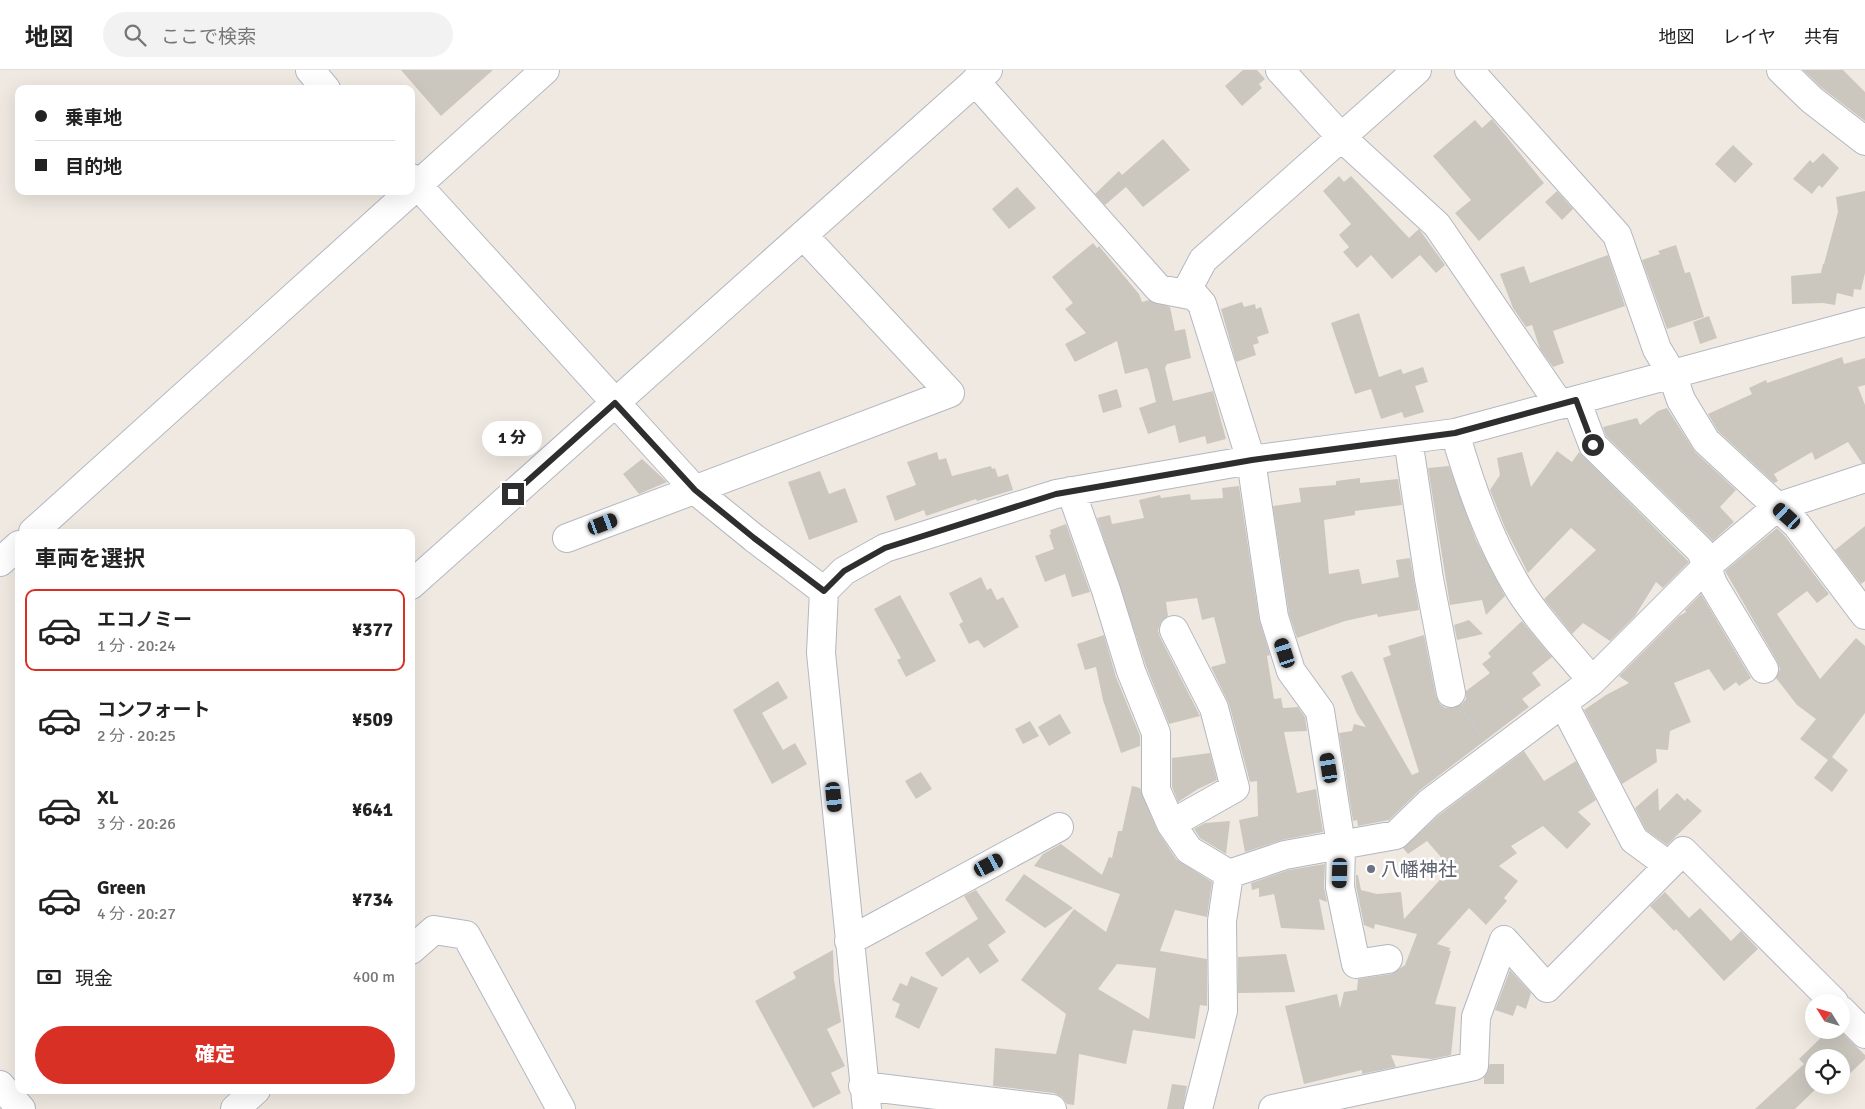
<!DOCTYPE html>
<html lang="ja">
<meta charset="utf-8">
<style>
:root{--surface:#fff;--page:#f2f2f2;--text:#222;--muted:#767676;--line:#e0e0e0;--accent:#d93025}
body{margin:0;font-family:Signika,"Noto Sans JP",sans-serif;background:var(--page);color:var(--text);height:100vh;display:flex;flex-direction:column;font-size:19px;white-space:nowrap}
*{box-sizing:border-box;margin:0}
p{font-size:16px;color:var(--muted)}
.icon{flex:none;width:28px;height:28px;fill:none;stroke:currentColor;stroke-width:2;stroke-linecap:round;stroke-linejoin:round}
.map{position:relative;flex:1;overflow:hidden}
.sheet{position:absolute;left:15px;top:459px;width:400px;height:565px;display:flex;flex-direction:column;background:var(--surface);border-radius:10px;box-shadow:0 5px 20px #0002}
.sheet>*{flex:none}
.hud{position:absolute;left:15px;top:15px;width:400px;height:110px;border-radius:10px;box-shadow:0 5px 20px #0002;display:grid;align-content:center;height:110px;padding:0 20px;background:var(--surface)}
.needle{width:32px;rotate:307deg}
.buttons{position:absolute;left:1805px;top:924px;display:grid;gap:10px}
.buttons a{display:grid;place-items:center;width:45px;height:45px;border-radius:50%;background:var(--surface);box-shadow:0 5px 20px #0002;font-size:25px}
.end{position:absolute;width:22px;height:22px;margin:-11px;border:6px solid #2e2e2e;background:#fff;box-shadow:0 0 0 2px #fff}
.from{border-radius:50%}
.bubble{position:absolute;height:35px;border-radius:18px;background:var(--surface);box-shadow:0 5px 20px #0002;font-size:16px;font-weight:800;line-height:35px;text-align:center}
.car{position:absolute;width:15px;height:30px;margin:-15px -8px;border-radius:6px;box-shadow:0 0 4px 1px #0007;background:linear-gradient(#222 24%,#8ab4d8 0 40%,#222 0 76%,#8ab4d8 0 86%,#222 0)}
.hud b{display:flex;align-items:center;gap:18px;height:48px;font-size:19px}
.hud b+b{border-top:1px solid var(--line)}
.hud i{width:12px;height:12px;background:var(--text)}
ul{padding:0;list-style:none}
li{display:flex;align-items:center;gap:15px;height:82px;margin:0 10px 8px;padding:0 10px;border:2px solid transparent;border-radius:10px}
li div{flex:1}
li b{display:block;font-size:19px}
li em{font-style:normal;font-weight:800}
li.active{border-color:var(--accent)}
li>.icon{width:45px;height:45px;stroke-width:1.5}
h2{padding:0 20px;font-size:22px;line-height:60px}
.pay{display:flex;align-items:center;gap:12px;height:55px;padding:0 20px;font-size:19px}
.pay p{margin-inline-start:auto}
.cta{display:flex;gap:10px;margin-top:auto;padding:10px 20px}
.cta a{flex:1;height:58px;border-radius:30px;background:var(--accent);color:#fff;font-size:20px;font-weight:800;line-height:58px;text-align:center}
header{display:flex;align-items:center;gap:30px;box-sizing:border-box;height:70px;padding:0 25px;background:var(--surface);border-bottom:1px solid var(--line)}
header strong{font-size:24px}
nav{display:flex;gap:28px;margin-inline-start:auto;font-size:18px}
.search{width:350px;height:45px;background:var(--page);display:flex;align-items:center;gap:12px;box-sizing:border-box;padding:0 18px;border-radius:28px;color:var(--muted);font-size:19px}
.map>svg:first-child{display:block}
.building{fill:#cbc7bf;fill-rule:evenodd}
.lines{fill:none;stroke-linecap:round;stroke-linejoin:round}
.minor-casing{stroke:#b4b7c1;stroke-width:30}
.path{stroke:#c9c9c9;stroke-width:3;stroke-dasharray:4 2.5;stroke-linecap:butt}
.minor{stroke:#fff;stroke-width:28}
.route{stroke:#2e2e2e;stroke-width:6}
.worship-dot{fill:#6b7280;stroke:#fff;stroke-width:2}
.labels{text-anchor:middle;stroke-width:5;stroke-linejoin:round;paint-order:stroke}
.worship-label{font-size:19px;fill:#5b616d;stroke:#fff;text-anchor:start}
</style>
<header>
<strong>地図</strong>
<div class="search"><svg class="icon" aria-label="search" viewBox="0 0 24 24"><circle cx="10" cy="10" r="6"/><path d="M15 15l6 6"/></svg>ここで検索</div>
<nav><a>地図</a><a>レイヤ</a><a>共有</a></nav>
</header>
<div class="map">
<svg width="1865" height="1039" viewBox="0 0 1865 1039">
<rect width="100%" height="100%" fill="#efe9e1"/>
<path class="building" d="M 401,0 L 493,0 L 441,46 Z
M 1243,0 L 1257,0 L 1265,9 L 1259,14 L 1262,18 L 1242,36 L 1225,16 Z
M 1803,0 L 1843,0 L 1865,22 L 1865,51 L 1822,18 Z
M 1492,49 L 1544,113 L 1479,171 L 1455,143 L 1471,130 L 1433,86 L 1475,50 L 1482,58 Z
M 1163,69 L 1190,100 L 1143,137 L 1126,117 L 1105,135 L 1095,124 L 1119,101 L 1122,105 Z
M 1733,75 L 1753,94 L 1735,113 L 1715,94 Z
M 1823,83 L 1839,98 L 1822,118 L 1819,115 L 1812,124 L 1793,109 L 1810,90 L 1813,93 Z
M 1339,106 L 1344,112 L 1351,106 L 1409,168 L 1419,159 L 1445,195 L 1436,203 L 1420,185 L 1392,209 L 1371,185 L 1357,198 L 1343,182 L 1349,177 L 1339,165 L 1351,154 L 1323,121 Z
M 1017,117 L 1036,138 L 1009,159 L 992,139 Z
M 1557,121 L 1573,139 L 1562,150 L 1545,132 Z
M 1865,121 L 1865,203 L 1861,220 L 1854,219 L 1853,227 L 1837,223 L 1835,235 L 1823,233 L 1792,234 L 1791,206 L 1821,203 L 1823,194 L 1824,194 L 1838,142 L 1836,127 Z
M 1093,173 L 1097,178 L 1099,176 L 1139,224 L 1142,232 L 1149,230 L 1170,237 L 1175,261 L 1185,259 L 1191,288 L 1167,294 L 1165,298 L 1173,331 L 1213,321 L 1226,369 L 1207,374 L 1205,366 L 1179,373 L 1175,355 L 1148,364 L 1139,338 L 1156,332 L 1149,302 L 1147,298 L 1125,304 L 1117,271 L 1075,292 L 1065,274 L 1086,263 L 1065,239 L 1073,233 L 1052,207 Z
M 1676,175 L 1685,203 L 1690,202 L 1704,247 L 1667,259 L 1642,190 L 1660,184 L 1658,181 Z
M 1608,185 L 1625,236 L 1553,261 L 1564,293 L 1553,297 L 1540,279 L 1532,255 L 1526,257 L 1513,238 L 1500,204 L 1524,196 L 1530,213 Z
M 1242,232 L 1244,237 L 1255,234 L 1256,239 L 1261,237 L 1269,263 L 1257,267 L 1259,273 L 1253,275 L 1256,285 L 1236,292 L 1221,239 Z
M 1359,243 L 1379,307 L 1401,299 L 1403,304 L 1423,297 L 1428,312 L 1415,316 L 1424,342 L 1404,348 L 1402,342 L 1381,349 L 1371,319 L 1355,324 L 1331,253 Z
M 1709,246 L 1717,268 L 1700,274 L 1693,252 Z
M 1842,287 L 1844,294 L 1865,288 L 1865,315 L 1858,317 L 1865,335 L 1865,393 L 1862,393 L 1848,372 L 1815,390 L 1812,382 L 1774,404 L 1778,411 L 1774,413 L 1718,361 L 1708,344 L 1752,324 L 1749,318 L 1766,310 L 1767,313 Z
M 1117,319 L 1122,337 L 1103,343 L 1098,325 Z
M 1667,338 L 1695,382 L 1736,420 L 1720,437 L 1734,452 L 1713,471 L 1606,366 L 1603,357 L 1637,348 L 1640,355 L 1658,341 Z
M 1557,381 L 1572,392 L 1579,382 L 1689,492 L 1663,518 L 1656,512 L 1635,546 L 1610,571 L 1583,553 L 1572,564 L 1544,529 L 1596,480 L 1571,458 L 1528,503 L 1505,458 L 1490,420 L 1500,405 L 1497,388 L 1522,382 L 1531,417 Z
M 937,382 L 939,390 L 946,388 L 952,406 L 991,396 L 992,399 L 995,398 L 998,407 L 1008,404 L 1013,420 L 977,431 L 976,429 L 926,446 L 924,440 L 895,451 L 886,426 L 916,415 L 907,392 Z
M 642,389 L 667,412 L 639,424 L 623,404 Z
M 1449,396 L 1476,470 L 1505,526 L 1486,545 L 1482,530 L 1450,535 L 1428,398 Z
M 820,401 L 829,424 L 845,418 L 858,452 L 809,470 L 788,412 Z
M 1360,408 L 1360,413 L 1398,409 L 1402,435 L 1355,441 L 1355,445 L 1324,450 L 1329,504 L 1359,499 L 1362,514 L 1399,507 L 1396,490 L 1410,488 L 1419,540 L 1378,547 L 1377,544 L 1345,551 L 1297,568 L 1289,544 L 1273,436 L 1301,432 L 1299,418 L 1336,415 L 1336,411 Z
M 1239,416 L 1259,549 L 1270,585 L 1267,586 L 1274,629 L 1281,628 L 1283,638 L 1298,637 L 1305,647 L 1307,661 L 1284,662 L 1297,723 L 1316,719 L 1323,762 L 1282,770 L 1245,782 L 1239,750 L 1258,746 L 1257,711 L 1250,712 L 1229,634 L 1211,597 L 1226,593 L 1214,547 L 1202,550 L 1197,528 L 1166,532 L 1168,546 L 1161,552 L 1158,560 L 1160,567 L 1200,646 L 1169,654 L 1146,596 L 1097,448 L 1110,445 L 1112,454 L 1144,448 L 1139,430 L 1160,425 L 1161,428 L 1190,424 L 1191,430 L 1223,428 L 1222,418 Z
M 1066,454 L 1090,522 L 1072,527 L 1065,504 L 1045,512 L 1035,486 L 1054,479 L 1049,465 L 1051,464 L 1050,460 Z
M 1865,456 L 1865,511 L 1861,514 L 1835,480 Z
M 1777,458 L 1785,466 L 1829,524 L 1817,533 L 1807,521 L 1777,544 L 1820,609 L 1856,568 L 1865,576 L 1865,643 L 1832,687 L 1848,700 L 1832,722 L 1814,708 L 1828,690 L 1800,669 L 1816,649 L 1797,635 L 1776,608 L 1780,599 L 1777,591 L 1725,501 Z
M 981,507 L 987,520 L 991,518 L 997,530 L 1003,527 L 1019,557 L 984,578 L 978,570 L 969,574 L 959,554 L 963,552 L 949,523 Z
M 1701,524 L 1751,608 L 1739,616 L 1736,612 L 1724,621 L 1709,599 L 1674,613 L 1691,652 L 1670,661 L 1668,680 L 1656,679 L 1657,692 L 1622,714 L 1584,640 L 1606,625 L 1629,613 L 1619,606 L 1679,546 L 1686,542 L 1685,540 Z
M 900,525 L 936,591 L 906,607 L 897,590 L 901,588 L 874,539 Z
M 1469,550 L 1483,564 L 1457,570 L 1454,555 Z
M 1522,551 L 1552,587 L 1532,603 L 1541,615 L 1522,629 L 1529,637 L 1420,720 L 1389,750 L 1358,756 L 1357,750 L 1353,751 L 1339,663 L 1352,661 L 1354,654 L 1366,657 L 1357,644 L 1341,606 L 1352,601 L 1412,705 L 1419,702 L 1383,588 L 1391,585 L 1388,576 L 1424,565 L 1436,626 L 1440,634 L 1445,638 L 1453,638 L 1462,634 L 1466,629 L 1466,621 L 1490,603 L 1482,594 L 1491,587 L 1488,583 Z
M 1104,565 L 1116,607 L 1140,666 L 1140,676 L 1121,683 L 1103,630 L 1096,597 L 1085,600 L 1077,574 Z
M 778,611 L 788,628 L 762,643 L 783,680 L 795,673 L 807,694 L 772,714 L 733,640 Z
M 1060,644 L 1071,663 L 1049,676 L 1038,657 Z
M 1030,651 L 1039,666 L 1023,674 L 1015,659 Z
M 1524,681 L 1544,711 L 1576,691 L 1596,730 L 1578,742 L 1591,754 L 1567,779 L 1543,756 L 1511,776 L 1517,783 L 1499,796 L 1518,811 L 1504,828 L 1507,831 L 1486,855 L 1469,838 L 1437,874 L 1450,878 L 1449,881 L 1451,881 L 1435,934 L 1456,937 L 1451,985 L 1432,989 L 1391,985 L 1396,997 L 1362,1004 L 1362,1000 L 1304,1014 L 1285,936 L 1337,924 L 1340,938 L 1344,922 L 1357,920 L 1358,909 L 1391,904 L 1405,895 L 1417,864 L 1375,854 L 1374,859 L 1364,855 L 1356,816 L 1356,805 L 1358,805 L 1361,820 L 1377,824 L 1401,822 L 1404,849 L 1448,801 L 1440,786 L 1427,771 L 1408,784 L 1403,778 L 1439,745 Z
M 1210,683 L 1217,710 L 1198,719 L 1178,732 L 1172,717 L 1172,688 Z
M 921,702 L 932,719 L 916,729 L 905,711 Z
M 1132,716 L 1140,718 L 1157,760 L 1176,789 L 1212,812 L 1207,847 L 1175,840 L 1160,881 L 1207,889 L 1207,936 L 1200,935 L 1195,969 L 1133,960 L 1126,994 L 1079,984 L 1074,1035 L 1067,1034 L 1062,1027 L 1054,1023 L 993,1016 L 995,978 L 1056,984 L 1066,944 L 1021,910 L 1074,839 L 1106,862 L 1120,824 L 1034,796 L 1043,784 L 1061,774 L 1102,805 L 1109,787 L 1112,788 L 1118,761 L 1122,761 ZM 1117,894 L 1156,898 L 1149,949 L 1098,919 Z
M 1658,718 L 1659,741 L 1677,723 L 1685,731 L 1687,728 L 1702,741 L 1667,775 L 1646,760 L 1635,738 Z
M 1230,751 L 1226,784 L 1200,768 L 1194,759 L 1205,753 Z
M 1325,794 L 1324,817 L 1327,832 L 1319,829 L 1325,860 L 1281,858 L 1274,824 L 1259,827 L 1259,818 L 1252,820 L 1251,813 L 1289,800 Z
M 1024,804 L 1073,838 L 1045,858 L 1005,830 Z
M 976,820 L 1006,862 L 988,875 L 999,891 L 980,904 L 968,887 L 942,907 L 925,883 L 978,849 L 964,826 Z
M 1665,822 L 1689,848 L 1700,838 L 1731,871 L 1741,861 L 1758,879 L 1724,911 L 1676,859 L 1674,861 L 1650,836 Z
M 833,880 L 834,910 L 841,952 L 827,959 L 845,996 L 831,1003 L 841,1023 L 813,1038 L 755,931 L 796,908 L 793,902 Z
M 1286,884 L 1295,922 L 1238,923 L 1238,887 Z
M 1510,900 L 1531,923 L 1526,939 L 1517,935 L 1513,946 L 1495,940 Z
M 911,906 L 938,918 L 919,959 L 895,947 L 900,934 L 892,930 L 900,913 L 907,916 Z
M 1829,960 L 1839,960 L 1865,985 L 1865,989 L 1841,1012 L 1841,988 L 1814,988 L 1814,1015 L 1820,1015 L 1795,1039 L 1755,1039 L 1804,994 L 1799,989 Z
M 1490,994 L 1504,994 L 1504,1014 L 1484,1014 L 1484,1007 Z
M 1172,1014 L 1187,1016 L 1183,1039 L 1167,1039 Z"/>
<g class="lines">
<g class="minor-casing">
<path id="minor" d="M 310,0 L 326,19
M 1280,0 L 1341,67 L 1437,155 L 1560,335
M 1469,0 L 1617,165 L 1657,279 L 1672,304 L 1681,330 L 1706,371 L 1797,455 L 1865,545
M 1781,0 L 1812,30 L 1865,71
M 975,11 L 1159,219 L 1195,226 L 1202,234 L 1251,390 L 1274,547 L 1291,601 L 1320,641 L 1341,775 L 1340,817 L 1356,894 L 1388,889
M 411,108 L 695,420 L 754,468 L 824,521
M 411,121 L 545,0
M 1185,224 L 1203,190 L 1417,0
M 1576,330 L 1593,375 L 1701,481 L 1713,514 L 1764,599
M 1455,363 C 1471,418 1490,472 1520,521 C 1540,553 1569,582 1592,611
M 1408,369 L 1429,509 L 1451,623
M 1071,421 L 1106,520 L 1131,601 L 1156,663 L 1156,720 L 1171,754 L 1189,780 L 1229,804
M 33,462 L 411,121
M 567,468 L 950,323 L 803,165
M 0,492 L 19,475
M 411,515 L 988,0
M 1563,633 L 1634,770 L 1668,795
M 1171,754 L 1235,718 L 1214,638 L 1174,560
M 849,871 L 1059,757
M 411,880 L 434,860 L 466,865 L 561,1039
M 1841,940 L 1865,964
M 0,1015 L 21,1039
M 863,1016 L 1052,1039
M 235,1039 L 256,1020
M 867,1039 L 821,583 L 824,521 L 844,501 L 885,478 L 1056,424 L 1251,390 L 1455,363 L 1865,252
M 1198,1039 L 1223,941 L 1222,851 L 1229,804 L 1285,785 L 1396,765 L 1429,733 L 1592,611 L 1707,496 L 1777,437 L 1865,408
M 1273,1039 L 1474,996 L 1476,947 L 1504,870 L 1547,918 L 1683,781 L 1834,932"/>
</g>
<path class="path" d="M 1464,642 L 1481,666"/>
<use href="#minor" class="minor"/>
</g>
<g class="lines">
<path class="route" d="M 513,424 L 615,333 L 695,420 L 754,468 L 824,521 L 844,501 L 885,478 L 1056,424 L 1252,390 L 1455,363 L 1576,330 L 1593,375"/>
</g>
<circle class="worship-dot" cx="1371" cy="799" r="5"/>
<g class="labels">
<g class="worship-label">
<text x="1381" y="806">八幡神社</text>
</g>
</g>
</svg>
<div class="buttons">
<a><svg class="needle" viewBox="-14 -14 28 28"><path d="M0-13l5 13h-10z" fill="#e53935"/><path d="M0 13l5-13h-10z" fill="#767676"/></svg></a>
<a><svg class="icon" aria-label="locate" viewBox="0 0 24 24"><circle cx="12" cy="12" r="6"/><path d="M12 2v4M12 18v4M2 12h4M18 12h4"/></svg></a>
</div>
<i class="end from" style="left:1593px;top:375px"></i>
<i class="end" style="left:513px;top:424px"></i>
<div class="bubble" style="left:482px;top:351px;width:60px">1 分</div>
<i class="car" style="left:1787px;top:446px;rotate:312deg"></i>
<i class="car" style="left:603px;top:454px;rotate:69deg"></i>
<i class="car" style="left:1285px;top:583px;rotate:342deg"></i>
<i class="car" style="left:1329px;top:698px;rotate:351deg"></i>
<i class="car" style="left:834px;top:727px;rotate:174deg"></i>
<i class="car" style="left:989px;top:795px;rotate:62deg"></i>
<i class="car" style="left:1340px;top:803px;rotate:182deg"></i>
<div class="hud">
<b><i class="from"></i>乗車地</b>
<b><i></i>目的地</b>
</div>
<section class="sheet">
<h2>車両を選択</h2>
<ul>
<li class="active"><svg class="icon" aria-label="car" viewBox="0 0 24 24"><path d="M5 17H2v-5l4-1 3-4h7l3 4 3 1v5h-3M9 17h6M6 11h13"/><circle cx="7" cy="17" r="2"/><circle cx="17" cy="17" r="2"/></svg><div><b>エコノミー</b><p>1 分 · 20:24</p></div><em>¥377</em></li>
<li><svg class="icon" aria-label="car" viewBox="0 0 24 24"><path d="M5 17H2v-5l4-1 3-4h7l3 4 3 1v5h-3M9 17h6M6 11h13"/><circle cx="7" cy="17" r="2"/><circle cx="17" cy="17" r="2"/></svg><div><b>コンフォート</b><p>2 分 · 20:25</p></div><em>¥509</em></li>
<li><svg class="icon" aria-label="car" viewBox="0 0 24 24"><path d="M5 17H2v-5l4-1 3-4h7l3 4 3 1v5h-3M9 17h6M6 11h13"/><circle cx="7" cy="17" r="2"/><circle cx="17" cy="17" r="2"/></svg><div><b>XL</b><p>3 分 · 20:26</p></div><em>¥641</em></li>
<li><svg class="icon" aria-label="car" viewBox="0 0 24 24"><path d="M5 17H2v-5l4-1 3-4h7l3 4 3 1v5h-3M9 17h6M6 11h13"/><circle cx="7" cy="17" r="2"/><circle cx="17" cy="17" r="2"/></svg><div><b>Green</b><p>4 分 · 20:27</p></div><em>¥734</em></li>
</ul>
<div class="pay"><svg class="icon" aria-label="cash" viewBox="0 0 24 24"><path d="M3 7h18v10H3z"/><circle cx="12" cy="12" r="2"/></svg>現金<p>400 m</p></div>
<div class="cta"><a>確定</a></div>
</section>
</div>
